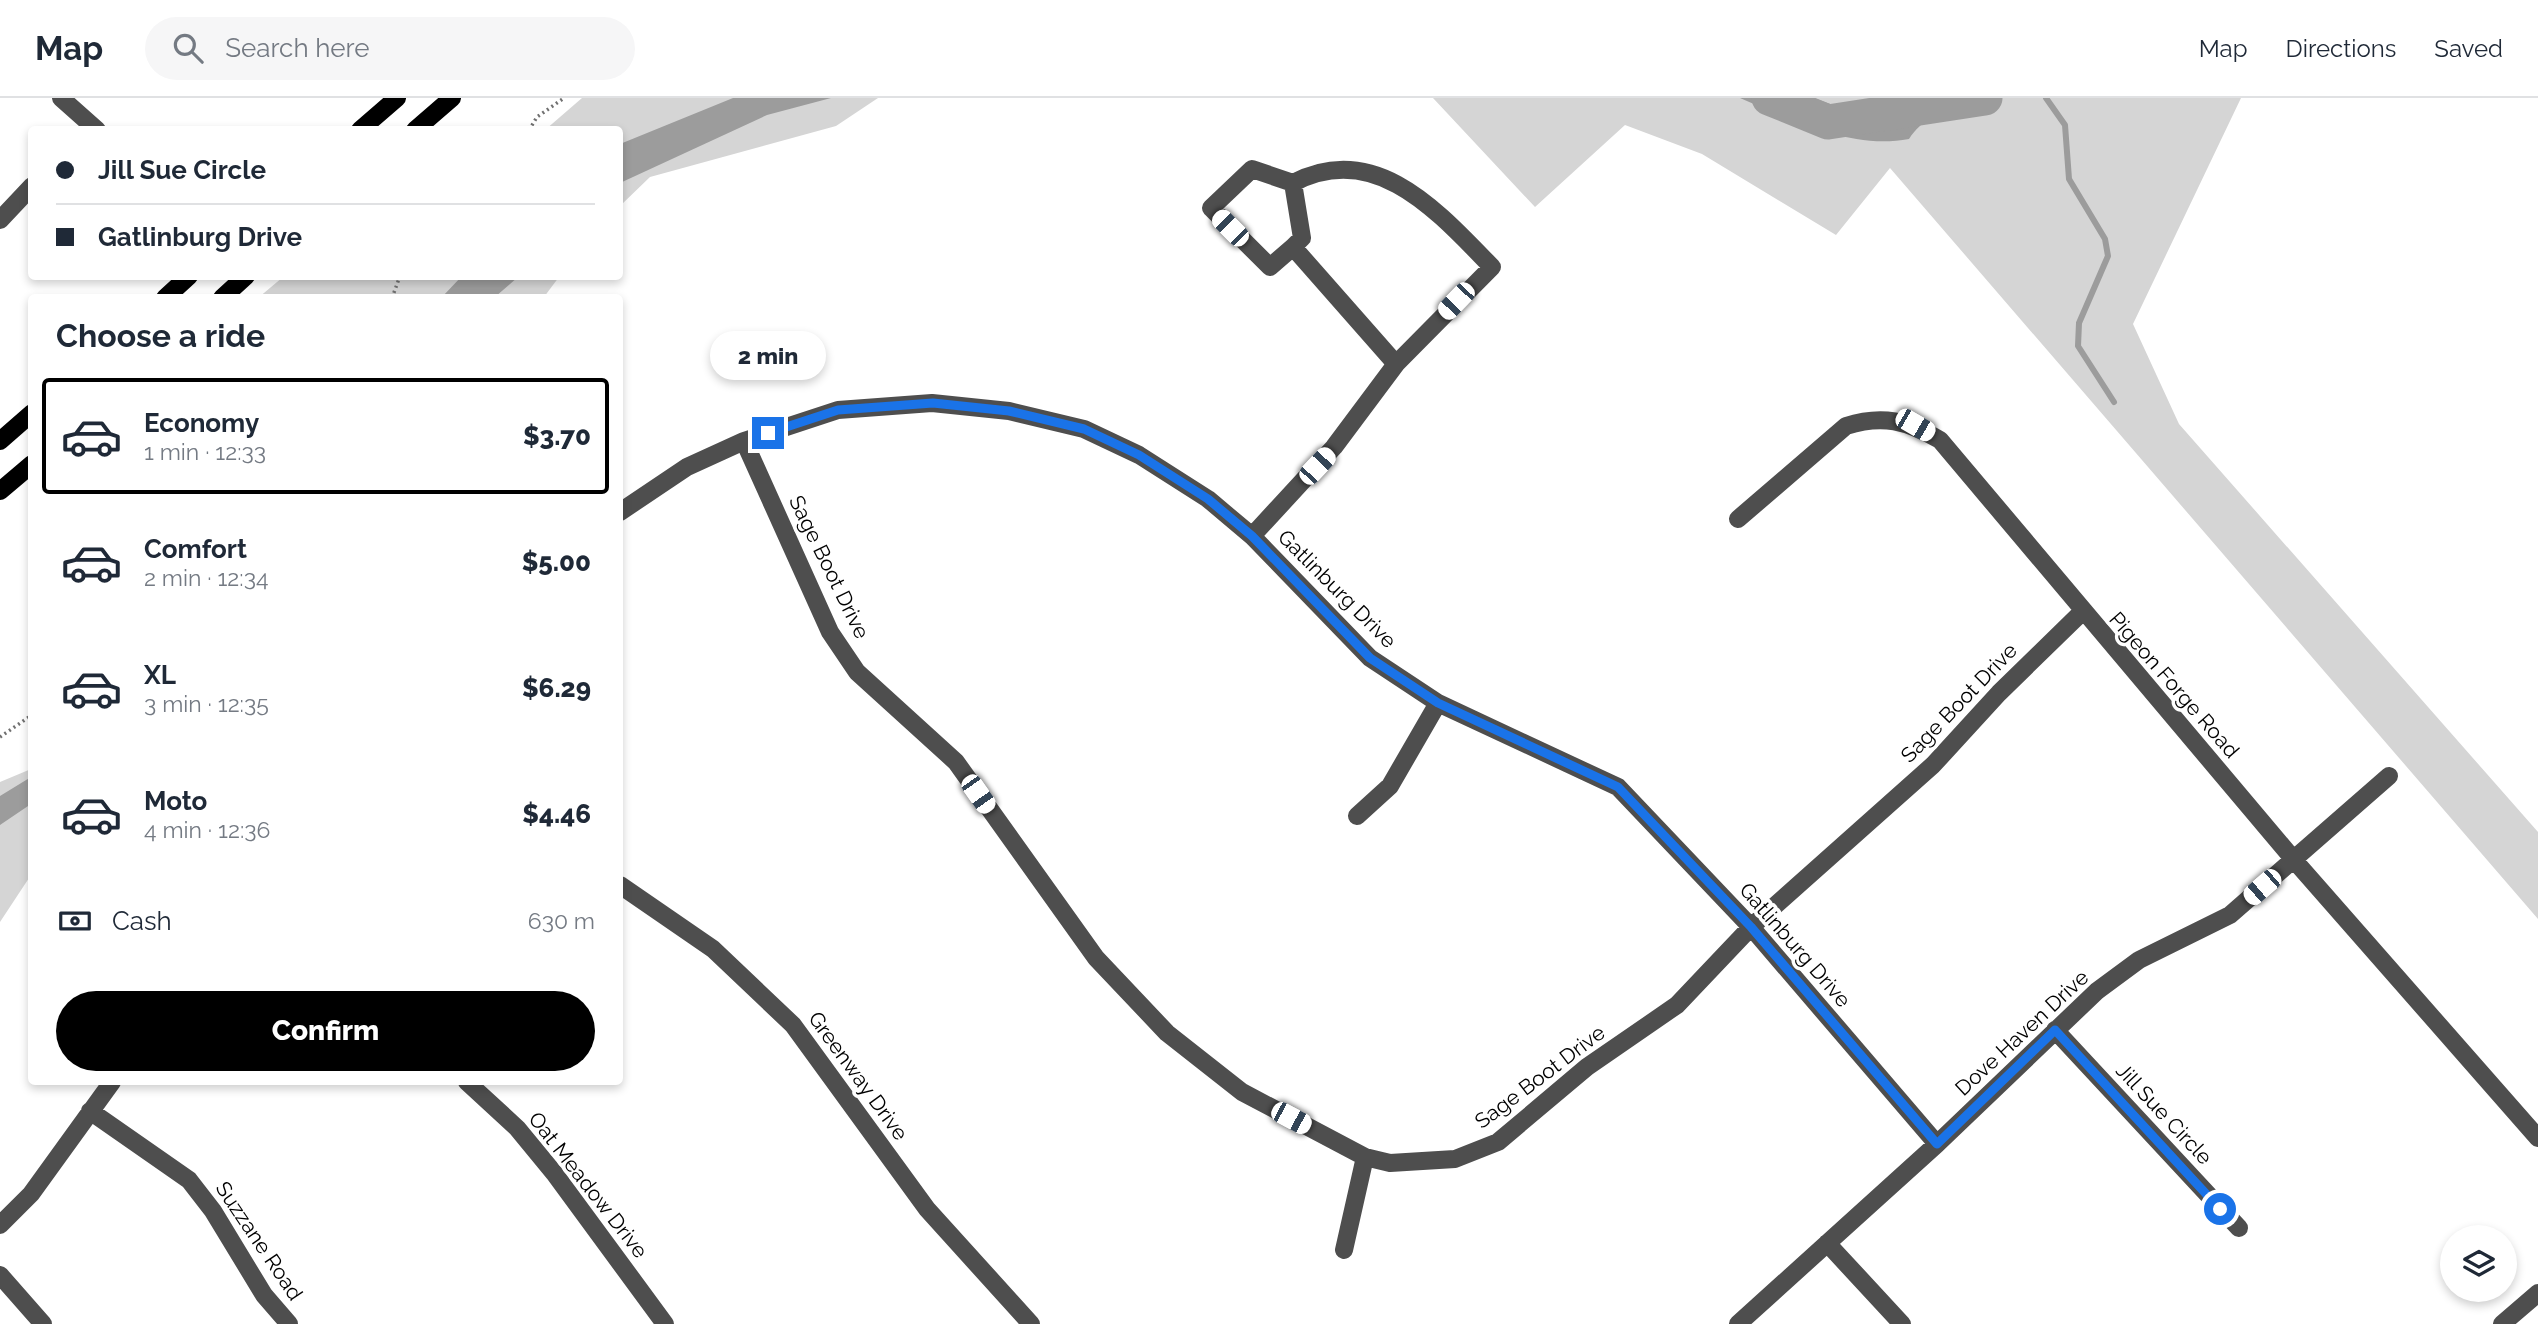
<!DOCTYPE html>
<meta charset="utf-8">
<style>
:root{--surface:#fff;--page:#f6f6f7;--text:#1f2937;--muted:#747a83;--line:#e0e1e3;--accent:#000}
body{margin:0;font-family:Raleway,sans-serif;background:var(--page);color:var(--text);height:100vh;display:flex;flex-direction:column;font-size:26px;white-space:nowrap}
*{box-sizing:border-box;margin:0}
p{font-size:23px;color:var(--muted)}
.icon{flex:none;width:38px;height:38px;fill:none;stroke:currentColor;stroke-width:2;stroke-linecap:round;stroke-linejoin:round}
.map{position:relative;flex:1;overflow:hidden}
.panel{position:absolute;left:28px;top:196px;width:595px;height:791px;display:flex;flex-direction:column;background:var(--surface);border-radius:7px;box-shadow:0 4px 10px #0003}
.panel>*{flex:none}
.hud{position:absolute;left:28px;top:28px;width:595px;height:154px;border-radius:7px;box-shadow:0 4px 10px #0003;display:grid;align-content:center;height:154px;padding:0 28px;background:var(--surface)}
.controls{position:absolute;left:2440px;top:1127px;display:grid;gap:14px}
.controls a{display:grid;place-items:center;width:77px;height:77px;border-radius:50%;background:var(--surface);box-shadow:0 4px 10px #0003;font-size:35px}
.end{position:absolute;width:32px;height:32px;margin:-16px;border:9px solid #1a73e8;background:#fff;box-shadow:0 0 0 4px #fff}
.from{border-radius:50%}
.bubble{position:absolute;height:49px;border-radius:24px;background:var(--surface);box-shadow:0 4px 10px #0003;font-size:23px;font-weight:800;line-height:49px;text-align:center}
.car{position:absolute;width:21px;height:42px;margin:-21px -10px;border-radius:9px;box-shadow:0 0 5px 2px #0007;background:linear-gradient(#fff 24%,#345 0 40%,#fff 0 76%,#345 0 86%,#fff 0)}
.hud b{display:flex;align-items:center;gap:24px;height:66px;font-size:26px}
.hud b+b{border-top:2px solid var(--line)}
.hud i{width:18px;height:18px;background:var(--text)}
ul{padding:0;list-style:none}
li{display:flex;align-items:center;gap:21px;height:116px;margin:0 14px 10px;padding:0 14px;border:4px solid transparent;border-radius:7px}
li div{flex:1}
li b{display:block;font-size:26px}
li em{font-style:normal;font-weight:800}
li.current{border-color:var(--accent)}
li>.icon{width:63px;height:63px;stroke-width:1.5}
h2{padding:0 28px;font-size:32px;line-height:84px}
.pay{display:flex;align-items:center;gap:18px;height:77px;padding:0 28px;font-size:26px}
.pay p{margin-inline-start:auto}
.primary-button{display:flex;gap:14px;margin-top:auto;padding:14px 28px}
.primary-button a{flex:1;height:80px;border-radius:42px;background:var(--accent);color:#fff;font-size:28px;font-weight:800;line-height:80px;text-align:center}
header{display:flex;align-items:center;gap:42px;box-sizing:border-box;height:98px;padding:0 35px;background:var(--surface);border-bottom:2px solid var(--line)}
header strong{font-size:33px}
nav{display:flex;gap:38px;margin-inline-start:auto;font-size:24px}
.search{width:490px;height:63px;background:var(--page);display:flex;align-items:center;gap:18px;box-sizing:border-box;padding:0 24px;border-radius:38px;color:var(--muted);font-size:26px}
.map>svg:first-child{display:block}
.green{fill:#d5d5d5}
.water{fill:#9c9c9c}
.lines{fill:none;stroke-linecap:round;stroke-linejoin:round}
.stream{stroke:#9c9c9c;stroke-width:6}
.river{stroke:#9c9c9c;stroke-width:35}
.path{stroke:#707070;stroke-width:3.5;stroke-dasharray:2 3.5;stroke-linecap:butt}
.minor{stroke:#4e4e4e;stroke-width:18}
.major{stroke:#000;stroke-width:18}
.route{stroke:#1a73e8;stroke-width:9}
.labels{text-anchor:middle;stroke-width:7;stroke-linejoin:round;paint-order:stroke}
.street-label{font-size:21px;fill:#000;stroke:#fff}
</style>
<header>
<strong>Map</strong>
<div class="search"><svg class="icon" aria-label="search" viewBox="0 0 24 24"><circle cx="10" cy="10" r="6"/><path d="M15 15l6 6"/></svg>Search here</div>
<nav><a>Map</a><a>Directions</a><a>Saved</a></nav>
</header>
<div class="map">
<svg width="2538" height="1226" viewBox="0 0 2538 1226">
<rect width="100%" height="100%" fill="#fff"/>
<path class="green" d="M 582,0 L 878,0 L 836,28 L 650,79 L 620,108 L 620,32 L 545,32 Z
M 1433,0 L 2241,0 L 2133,226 L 2179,326 L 2538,734 L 2538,821 L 1890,70 L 1836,137 L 1702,56 L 1625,27 L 1535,109 Z
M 283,179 L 559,179 L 544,199 L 258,200 Z
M 31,671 L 31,777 L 0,824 L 0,684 Z"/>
<path class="water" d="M 733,0 L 831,0 L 767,17 L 620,85 L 620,46 Z
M 1740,0 L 1814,0 L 1873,22 L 1932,0 L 1998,0 C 1961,24 1938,0 1909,41 C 1851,52 1792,22 1740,0 Z
M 462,178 L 518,178 L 518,179 L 495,199 L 442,199 Z
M 31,679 L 31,706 L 0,727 L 0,698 Z"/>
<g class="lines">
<path class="stream" d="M 2046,0 L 2065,27 L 2069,81 L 2105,141 L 2108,158 L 2079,225 L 2078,248 L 2114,304"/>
<path class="river" d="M 1769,0 L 1828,24 L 1985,0"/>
<path class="path" d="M 529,32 L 537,19 L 564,0
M 392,200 L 400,178
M 0,639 L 32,617"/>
<path class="minor" d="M 61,0 L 97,32
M 0,122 L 32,88
M 1293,149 L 1302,140 L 1293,85 L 1252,71 L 1211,110 L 1270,169 L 1293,149 L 1396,266
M 744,343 L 830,534 L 857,574 L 956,664 L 1096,860 L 1167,935 L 1242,994 L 1365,1059 L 1390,1065 L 1455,1061 L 1498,1044 L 1587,969 L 1677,907 L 1751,829 L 1933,667 L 1999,595 L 2082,514
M 620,414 L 687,369 L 744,343 L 838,312 L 932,305 L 1009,313 L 1084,331 L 1139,357 L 1208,401 L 1252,438 L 1370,560 L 1438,605 L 1618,689 L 1751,829 L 1937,1046
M 1738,421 L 1846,328 C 1883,316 1907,323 1940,342 L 2294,762 L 2538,1040
M 1252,438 L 1334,349 L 1396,266 L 1492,169 C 1439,115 1376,41 1293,85
M 1357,718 L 1390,688 L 1438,605
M 620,787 L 713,851 L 793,927 L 927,1111 L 1031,1226
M 2055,932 L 2239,1130
M 467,984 L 517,1030 L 554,1075 L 665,1226
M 90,1013 L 189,1082 L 213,1113 L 264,1197 L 289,1226
M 0,1127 L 31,1096 L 112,984
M 1827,1145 L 1902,1226
M 1344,1152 L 1365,1059
M 0,1177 L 43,1226
M 1738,1226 L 1937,1046 L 2097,893 L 2139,862 L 2230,817 L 2389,678
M 2502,1226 L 2538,1195"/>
<path class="major" d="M 360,32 L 397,0
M 415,32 L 452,0
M 165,200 L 189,178
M 222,200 L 246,178
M 0,343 L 32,315
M 0,393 L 32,366"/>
</g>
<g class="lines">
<path class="route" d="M 768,335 L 838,312 L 933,305 L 1009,313 L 1084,331 L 1139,357 L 1208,401 L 1252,438 L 1370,560 L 1438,605 L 1618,689 L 1751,829 L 1937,1046 L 2055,932 L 2220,1111"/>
</g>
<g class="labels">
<g class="street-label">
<text transform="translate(829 469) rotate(64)" y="7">Sage Boot Drive</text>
<text transform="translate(1337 491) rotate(45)" y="7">Gatlinburg Drive</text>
<text transform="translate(2174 587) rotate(49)" y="7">Pigeon Forge Road</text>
<text transform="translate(1959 605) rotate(-46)" y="7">Sage Boot Drive</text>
<text transform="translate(1795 847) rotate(49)" y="7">Gatlinburg Drive</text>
<text transform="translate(2022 935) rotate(-43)" y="7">Dove Haven Drive</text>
<text transform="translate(858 978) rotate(54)" y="7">Greenway Drive</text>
<text transform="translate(1540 979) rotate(-37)" y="7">Sage Boot Drive</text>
<text transform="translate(2164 1016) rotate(47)" y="7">Jill Sue Circle</text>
<text transform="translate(588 1087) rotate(52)" y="7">Oat Meadow Drive</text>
<text transform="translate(259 1143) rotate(56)" y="7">Suzzane Road</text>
</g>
</g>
</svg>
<div class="controls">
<a><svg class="icon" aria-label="layers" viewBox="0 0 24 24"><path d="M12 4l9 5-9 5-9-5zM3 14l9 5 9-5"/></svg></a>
</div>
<i class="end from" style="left:2220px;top:1111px"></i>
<i class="end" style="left:768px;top:335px"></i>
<div class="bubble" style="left:710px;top:233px;width:116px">2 min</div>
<i class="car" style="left:1230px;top:130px;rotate:315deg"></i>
<i class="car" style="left:1456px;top:203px;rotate:224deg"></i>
<i class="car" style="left:1915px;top:327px;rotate:120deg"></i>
<i class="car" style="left:1317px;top:368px;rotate:43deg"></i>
<i class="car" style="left:978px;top:696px;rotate:145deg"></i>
<i class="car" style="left:2262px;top:789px;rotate:229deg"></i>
<i class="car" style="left:1291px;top:1020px;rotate:118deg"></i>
<div class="hud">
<b><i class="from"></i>Jill Sue Circle</b>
<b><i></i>Gatlinburg Drive</b>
</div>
<section class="panel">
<h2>Choose a ride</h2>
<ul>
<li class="current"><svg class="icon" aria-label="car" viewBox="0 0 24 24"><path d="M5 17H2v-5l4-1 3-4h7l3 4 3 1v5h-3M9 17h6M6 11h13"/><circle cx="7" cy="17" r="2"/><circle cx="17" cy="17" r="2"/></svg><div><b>Economy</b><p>1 min · 12:33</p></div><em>$3.70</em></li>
<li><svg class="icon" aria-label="car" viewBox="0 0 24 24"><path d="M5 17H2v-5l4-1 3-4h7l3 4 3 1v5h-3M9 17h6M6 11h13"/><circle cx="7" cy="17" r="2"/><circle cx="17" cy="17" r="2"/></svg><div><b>Comfort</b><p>2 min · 12:34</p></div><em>$5.00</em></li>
<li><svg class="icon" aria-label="car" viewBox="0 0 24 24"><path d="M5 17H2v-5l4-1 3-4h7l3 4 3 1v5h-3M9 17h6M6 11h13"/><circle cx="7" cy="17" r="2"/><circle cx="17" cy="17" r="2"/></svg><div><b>XL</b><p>3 min · 12:35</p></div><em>$6.29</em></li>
<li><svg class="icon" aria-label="car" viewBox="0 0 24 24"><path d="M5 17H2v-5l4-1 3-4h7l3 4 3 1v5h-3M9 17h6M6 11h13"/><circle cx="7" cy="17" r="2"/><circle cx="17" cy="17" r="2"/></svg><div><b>Moto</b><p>4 min · 12:36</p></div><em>$4.46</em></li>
</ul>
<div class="pay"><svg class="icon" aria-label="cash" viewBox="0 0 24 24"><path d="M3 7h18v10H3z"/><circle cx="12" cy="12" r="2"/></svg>Cash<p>630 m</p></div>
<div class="primary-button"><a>Confirm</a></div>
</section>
</div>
